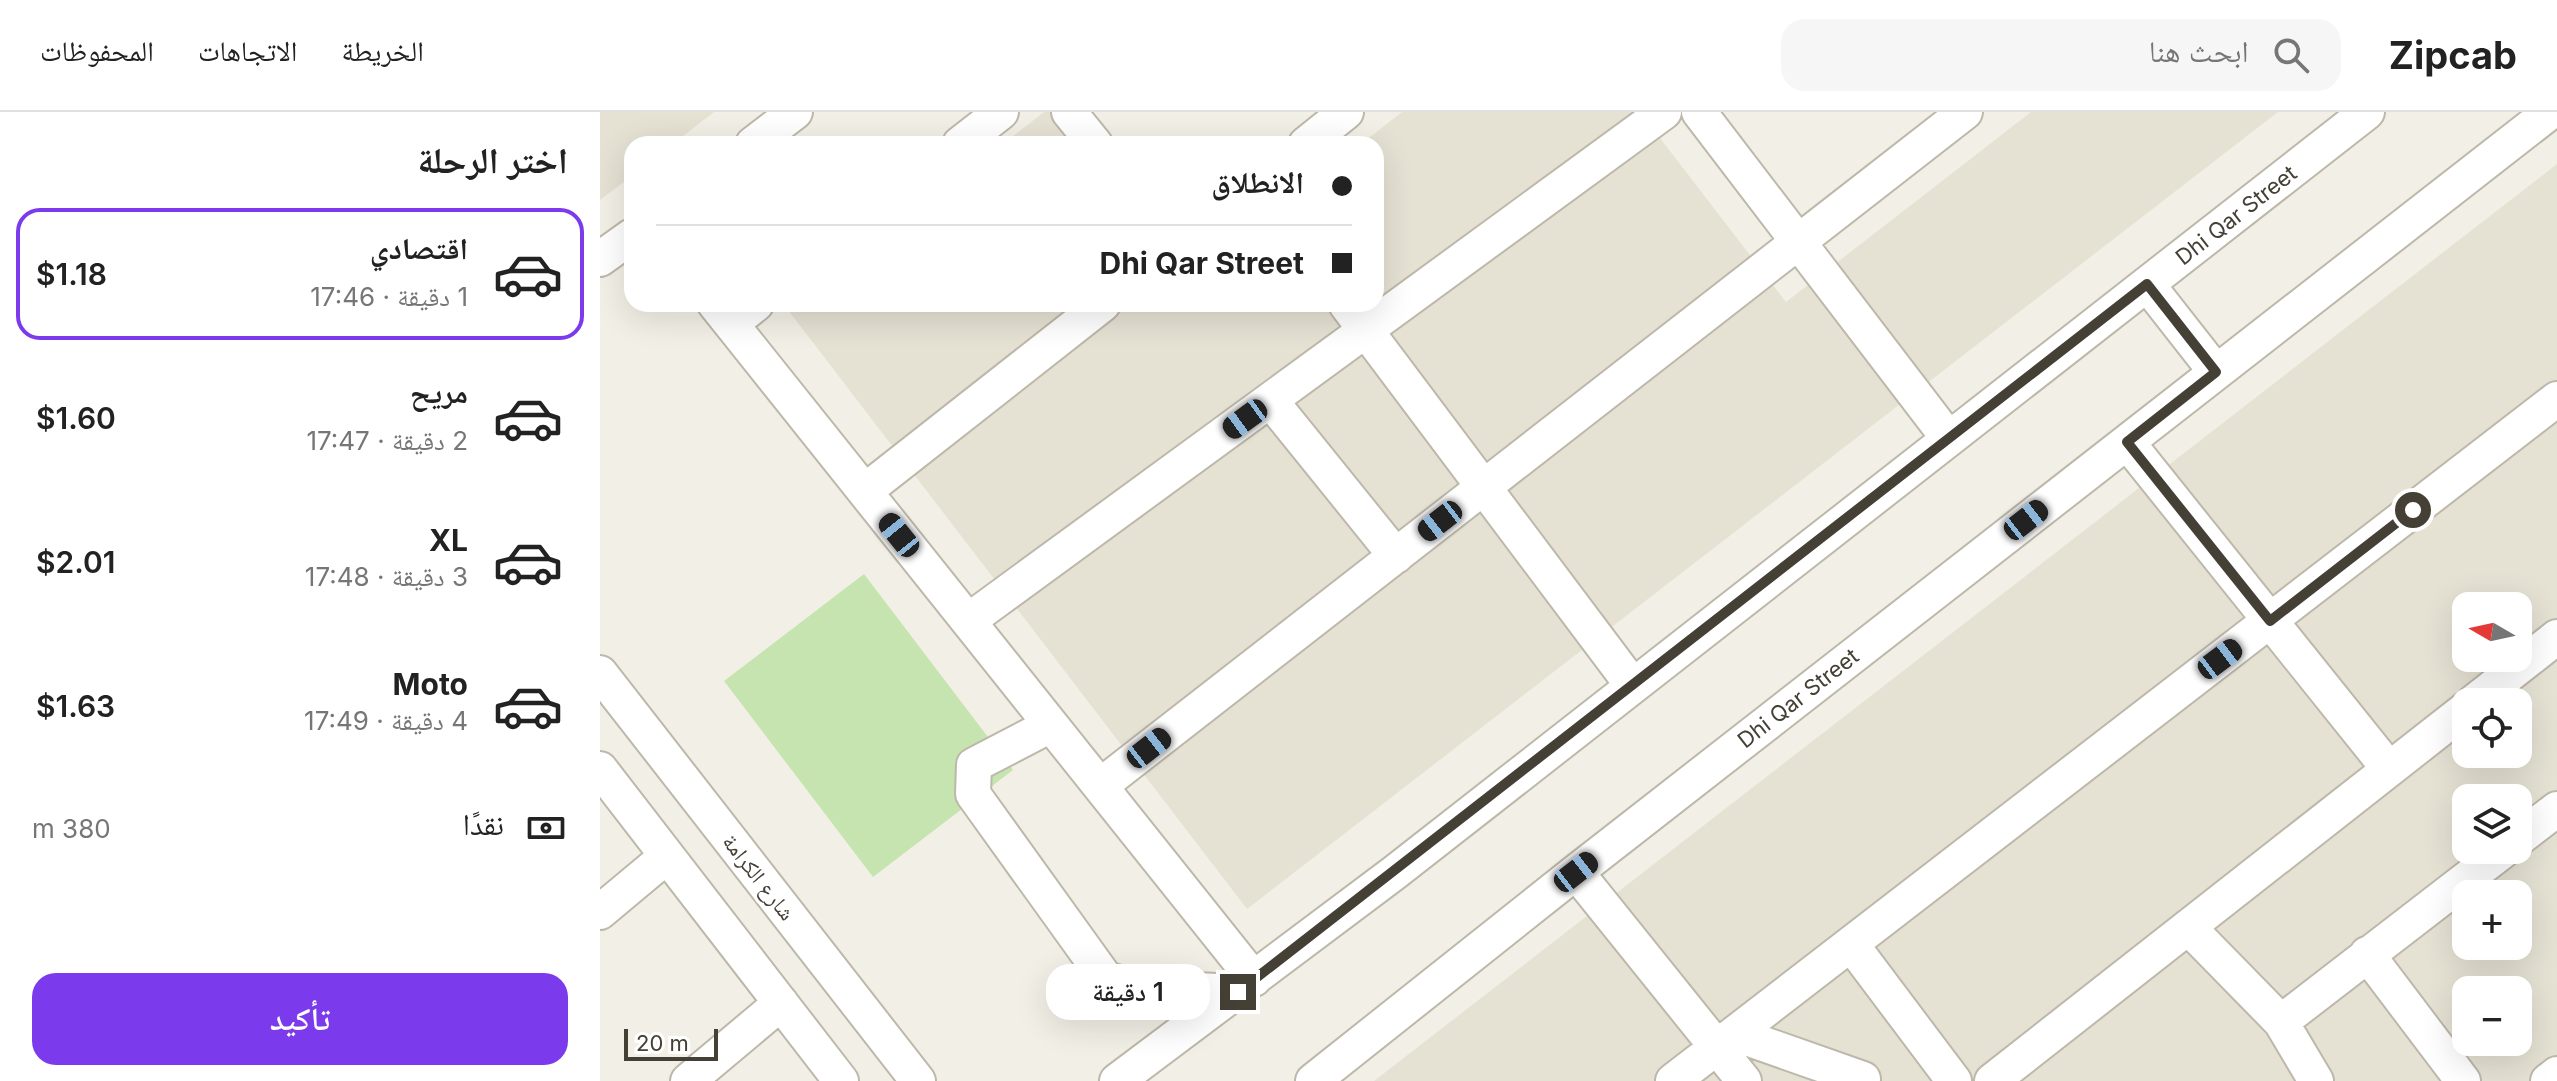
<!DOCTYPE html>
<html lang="ar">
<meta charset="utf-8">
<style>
:root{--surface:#fff;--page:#f6f6f6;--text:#222;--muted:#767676;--line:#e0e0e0;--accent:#7c3aed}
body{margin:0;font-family:Inter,"Noto Naskh Arabic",sans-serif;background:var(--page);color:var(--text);direction:rtl;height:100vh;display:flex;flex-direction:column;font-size:30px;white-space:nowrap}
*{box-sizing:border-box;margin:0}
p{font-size:26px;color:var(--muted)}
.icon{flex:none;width:44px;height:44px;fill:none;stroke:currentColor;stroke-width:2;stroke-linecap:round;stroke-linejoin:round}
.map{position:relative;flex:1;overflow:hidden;direction:ltr}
.details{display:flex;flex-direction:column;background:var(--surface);width:600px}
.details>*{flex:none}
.hud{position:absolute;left:24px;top:24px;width:760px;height:176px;border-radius:24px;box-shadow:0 8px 32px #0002;direction:rtl;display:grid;align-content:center;height:176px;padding:0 32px;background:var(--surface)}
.needle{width:52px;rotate:279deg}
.buttons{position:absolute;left:1852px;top:480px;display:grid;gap:16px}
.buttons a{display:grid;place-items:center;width:80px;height:80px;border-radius:16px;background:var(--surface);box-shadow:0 8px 32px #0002;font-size:40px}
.scale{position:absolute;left:24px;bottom:20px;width:94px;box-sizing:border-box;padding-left:8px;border:4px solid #444035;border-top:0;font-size:22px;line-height:28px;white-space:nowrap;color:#444035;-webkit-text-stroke:6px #fff;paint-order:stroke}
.end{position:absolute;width:36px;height:36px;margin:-18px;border:10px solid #444035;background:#fff;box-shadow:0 0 0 4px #fff}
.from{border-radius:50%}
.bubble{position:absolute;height:56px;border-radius:24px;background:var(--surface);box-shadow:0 8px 32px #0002;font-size:26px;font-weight:600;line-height:56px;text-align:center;direction:rtl}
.car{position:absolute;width:24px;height:48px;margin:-24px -12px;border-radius:10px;box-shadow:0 0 6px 2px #0007;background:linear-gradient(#222 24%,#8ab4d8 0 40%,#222 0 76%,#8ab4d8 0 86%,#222 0)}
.hud b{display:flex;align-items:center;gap:28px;height:76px;font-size:30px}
.hud b+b{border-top:2px solid var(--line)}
.hud i{width:20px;height:20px;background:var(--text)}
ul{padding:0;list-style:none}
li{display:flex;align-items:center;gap:24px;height:132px;margin:0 16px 12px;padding:0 16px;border:4px solid transparent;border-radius:24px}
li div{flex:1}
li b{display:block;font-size:30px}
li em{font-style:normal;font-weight:600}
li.selected{border-color:var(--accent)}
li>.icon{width:72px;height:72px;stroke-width:1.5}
h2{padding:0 32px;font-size:36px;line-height:96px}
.pay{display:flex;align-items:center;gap:20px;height:88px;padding:0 32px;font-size:30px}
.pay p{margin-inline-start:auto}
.action{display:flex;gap:16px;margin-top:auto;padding:16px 32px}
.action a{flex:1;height:92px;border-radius:24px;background:var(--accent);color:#fff;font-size:32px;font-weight:600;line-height:92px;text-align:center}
header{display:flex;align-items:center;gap:48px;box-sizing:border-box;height:112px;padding:0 40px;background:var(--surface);border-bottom:2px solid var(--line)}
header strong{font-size:38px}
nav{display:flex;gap:44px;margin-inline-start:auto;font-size:28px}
.search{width:560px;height:72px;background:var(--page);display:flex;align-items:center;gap:20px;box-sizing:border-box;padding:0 28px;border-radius:24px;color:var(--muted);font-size:30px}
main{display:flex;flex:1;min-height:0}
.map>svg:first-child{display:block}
.residential{fill:#e5e2d4;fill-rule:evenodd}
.green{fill:#c6e4b0}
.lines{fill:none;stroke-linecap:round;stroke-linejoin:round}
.minor-casing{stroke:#bdb8a9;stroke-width:38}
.minor{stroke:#fff;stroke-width:34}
.route{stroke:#444035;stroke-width:10}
.labels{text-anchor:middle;stroke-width:6;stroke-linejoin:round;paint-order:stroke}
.street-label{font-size:22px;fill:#444035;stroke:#fff}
</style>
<header>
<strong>Zipcab</strong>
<div class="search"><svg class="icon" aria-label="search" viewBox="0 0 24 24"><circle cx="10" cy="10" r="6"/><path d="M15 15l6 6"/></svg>ابحث هنا</div>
<nav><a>الخريطة</a><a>الاتجاهات</a><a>المحفوظات</a></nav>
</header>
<main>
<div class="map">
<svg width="1957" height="969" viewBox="0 0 1957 969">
<rect width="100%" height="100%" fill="#f2f0e6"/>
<path class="residential" d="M 0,0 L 114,0 L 73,32 L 32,32 L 32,64 L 0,88 Z
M 444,0 L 450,0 L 474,32 L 403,32 Z
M 802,0 L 1040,0 L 1186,190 L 1431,0 L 1678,0 L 647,797 L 188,198 L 196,192 L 776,192 L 776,32 L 761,32 Z
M 1957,52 L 1957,969 L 774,969 ZM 1866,494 L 1918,494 L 1918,546 L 1866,546 ZM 1866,590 L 1918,590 L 1918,642 L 1866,642 ZM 1866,686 L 1918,686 L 1918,738 L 1866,738 ZM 1866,782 L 1918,782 L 1918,834 L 1866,834 ZM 1866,878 L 1918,878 L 1918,930 L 1866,930 Z"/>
<path class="green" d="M 264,462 L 413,658 L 273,765 L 124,569 Z"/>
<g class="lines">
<g class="minor-casing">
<path id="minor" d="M 469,0 L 495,32
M 1099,0 L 1349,327
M 153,32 L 195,0
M 360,32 L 401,0
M 706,32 L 746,0
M 0,147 L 32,124
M 1547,172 L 1616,260
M 115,192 L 654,867
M 746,192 L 1033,574
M 131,212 L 156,192
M 670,288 L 796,444
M 1527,330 L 1789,657
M 265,379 L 503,192
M 368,509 L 1064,0
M 0,561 L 318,969
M 1874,590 L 1957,525
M 451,613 L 374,653 L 373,682 L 506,867 L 533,875 L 638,880
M 0,657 L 241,969
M 500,674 L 1365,0
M 1918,727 L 1957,697
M 976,760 L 1144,969
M 0,800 L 67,744
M 1588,815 L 1681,910 L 1716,969
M 1251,832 L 1354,969
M 1767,842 L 1863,969
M 1681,910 L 1904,738
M 1135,922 L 1263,967
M 88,969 L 181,891
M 517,969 L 794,761 L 1767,0
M 713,969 L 976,760 L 1950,0
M 1073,969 L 1957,287
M 1392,969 L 1866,597
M 1948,969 L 1957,962"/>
</g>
<use href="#minor" class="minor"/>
</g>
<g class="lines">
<path class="route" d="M 638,880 L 1547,172 L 1616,260 L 1527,330 L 1670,509 L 1813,398"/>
</g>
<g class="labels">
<g class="street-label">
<text transform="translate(1636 103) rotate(-38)" y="8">Dhi Qar Street</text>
<text transform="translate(1198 586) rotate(-38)" y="8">Dhi Qar Street</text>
<text transform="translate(159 765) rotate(52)" y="8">شارع الكرامة</text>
</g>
</g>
</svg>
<div class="buttons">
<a><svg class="needle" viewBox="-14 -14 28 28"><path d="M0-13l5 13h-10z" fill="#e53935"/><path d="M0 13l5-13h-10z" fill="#767676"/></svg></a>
<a><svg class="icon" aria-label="locate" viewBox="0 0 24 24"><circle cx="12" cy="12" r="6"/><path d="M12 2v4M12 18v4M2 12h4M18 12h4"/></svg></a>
<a><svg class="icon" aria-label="layers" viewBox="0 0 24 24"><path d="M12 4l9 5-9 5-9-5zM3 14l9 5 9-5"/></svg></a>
<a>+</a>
<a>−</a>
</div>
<div class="scale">20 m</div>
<i class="end from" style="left:1813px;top:398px"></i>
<i class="end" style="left:638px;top:880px"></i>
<div class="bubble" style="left:446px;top:852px;width:164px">1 دقيقة</div>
<i class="car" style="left:645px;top:307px;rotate:234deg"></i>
<i class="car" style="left:1426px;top:408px;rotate:52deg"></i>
<i class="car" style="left:840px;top:409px;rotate:232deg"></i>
<i class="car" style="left:299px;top:423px;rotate:321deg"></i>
<i class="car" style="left:1620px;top:547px;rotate:53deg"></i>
<i class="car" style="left:549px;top:636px;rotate:52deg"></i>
<i class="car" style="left:976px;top:760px;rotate:52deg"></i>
<div class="hud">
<b><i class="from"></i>الانطلاق</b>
<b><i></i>Dhi Qar Street</b>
</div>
</div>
<section class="details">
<h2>اختر الرحلة</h2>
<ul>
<li class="selected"><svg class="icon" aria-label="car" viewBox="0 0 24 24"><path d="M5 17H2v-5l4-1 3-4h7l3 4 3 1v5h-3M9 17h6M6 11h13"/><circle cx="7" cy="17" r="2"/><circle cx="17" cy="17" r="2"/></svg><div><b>اقتصادي</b><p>1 دقيقة · 17:46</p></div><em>$1.18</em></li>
<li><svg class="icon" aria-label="car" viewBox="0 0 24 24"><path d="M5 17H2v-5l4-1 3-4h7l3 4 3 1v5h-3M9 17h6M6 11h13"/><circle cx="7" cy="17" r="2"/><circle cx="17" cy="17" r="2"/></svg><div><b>مريح</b><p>2 دقيقة · 17:47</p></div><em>$1.60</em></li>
<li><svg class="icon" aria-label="car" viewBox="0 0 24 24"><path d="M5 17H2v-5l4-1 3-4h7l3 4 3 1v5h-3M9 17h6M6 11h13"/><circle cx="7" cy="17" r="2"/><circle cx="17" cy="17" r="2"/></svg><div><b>XL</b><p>3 دقيقة · 17:48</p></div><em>$2.01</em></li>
<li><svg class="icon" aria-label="car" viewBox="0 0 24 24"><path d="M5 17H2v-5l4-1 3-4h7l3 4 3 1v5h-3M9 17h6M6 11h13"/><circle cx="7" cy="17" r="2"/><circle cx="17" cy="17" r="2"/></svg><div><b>Moto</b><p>4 دقيقة · 17:49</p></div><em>$1.63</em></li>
</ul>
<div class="pay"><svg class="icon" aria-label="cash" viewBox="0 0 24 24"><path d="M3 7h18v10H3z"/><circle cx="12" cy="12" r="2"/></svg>نقدًا<p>380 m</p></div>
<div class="action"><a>تأكيد</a></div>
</section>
</main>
